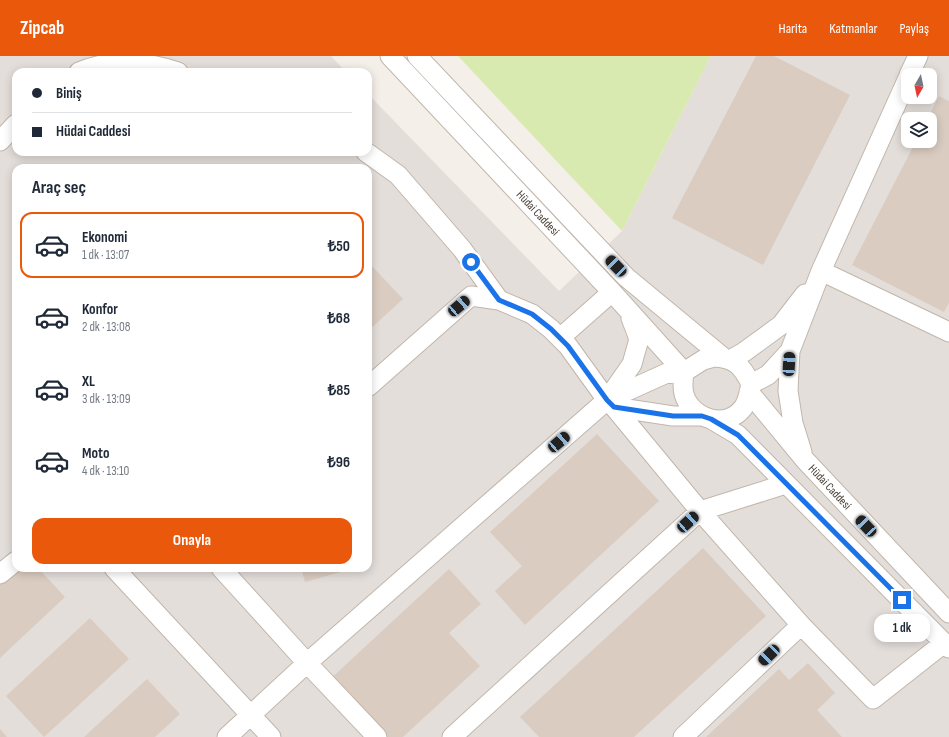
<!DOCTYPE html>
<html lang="tr">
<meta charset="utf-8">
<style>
:root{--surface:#fff;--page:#f2f2f3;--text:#1f2937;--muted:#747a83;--line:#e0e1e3;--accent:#ea580c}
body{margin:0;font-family:"Sofia Sans Condensed",sans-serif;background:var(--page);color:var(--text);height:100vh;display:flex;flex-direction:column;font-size:15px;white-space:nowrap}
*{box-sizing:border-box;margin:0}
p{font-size:13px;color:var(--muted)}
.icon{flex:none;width:22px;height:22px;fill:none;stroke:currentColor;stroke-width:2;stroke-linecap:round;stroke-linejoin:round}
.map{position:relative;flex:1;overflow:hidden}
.sheet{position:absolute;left:12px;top:108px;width:360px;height:408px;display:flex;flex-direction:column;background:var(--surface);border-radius:12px;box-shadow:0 2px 10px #0003}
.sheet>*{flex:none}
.banner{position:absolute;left:12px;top:12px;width:360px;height:88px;border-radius:12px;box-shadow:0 2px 10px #0003;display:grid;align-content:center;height:88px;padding:0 20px;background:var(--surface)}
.needle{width:26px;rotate:189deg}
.tools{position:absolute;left:901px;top:12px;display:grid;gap:8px}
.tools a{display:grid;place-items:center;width:36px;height:36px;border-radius:8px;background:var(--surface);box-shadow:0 2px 10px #0003;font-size:20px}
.end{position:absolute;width:18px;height:18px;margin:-9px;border:5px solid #1a73e8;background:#fff;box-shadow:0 0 0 2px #fff}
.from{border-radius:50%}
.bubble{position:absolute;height:28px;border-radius:12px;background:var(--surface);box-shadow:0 2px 10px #0003;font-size:13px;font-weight:700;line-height:28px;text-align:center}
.car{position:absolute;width:12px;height:24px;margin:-12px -6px;border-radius:5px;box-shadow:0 0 3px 1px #0007;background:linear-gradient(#222 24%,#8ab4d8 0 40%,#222 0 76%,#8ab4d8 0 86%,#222 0)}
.banner b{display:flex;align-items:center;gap:14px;height:38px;font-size:15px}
.banner b+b{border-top:1px solid var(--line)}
.banner i{width:10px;height:10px;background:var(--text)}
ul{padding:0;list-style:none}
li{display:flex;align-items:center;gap:12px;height:66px;margin:0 8px 6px;padding:0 12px;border:2px solid transparent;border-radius:12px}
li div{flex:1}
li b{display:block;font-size:15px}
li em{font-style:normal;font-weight:700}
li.selected{border-color:var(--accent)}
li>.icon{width:36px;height:36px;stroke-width:1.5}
h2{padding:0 20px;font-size:18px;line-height:48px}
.button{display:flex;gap:8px;margin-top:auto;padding:8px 20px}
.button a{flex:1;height:46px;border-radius:12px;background:var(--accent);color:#fff;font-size:16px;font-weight:700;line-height:46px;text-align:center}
header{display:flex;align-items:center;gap:24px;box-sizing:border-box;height:56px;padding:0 20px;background:var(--accent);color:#fff}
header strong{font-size:19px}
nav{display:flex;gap:22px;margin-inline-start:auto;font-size:14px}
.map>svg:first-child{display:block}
.industrial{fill:#e4deda;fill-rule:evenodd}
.green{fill:#d9eab0}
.building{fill:#daccc1}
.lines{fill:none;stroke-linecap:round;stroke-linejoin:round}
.minor-casing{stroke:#c1b6ab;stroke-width:21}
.minor{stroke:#fff;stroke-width:19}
.route{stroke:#1a73e8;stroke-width:5}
.labels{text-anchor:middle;stroke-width:3;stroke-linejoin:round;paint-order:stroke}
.street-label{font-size:12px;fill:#493f37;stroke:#fff}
</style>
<header>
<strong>Zipcab</strong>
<nav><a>Harita</a><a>Katmanlar</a><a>Paylaş</a></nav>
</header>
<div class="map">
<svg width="949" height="681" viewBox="0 0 949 681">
<rect width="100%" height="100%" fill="#f5efe9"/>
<path class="industrial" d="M 0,0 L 331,0 L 346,16 L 16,16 L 16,96 L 368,96 L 368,38 L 559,235 L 622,175 L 711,0 L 949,0 L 949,681 L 0,681 ZM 908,19 L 930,19 L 930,41 L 908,41 ZM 908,63 L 930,63 L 930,85 L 908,85 ZM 16,112 L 368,112 L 368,512 L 16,512 Z"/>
<path class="green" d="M 458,0 L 711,0 L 622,175 Z"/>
<path class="building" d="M 756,0 L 774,0 L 850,39 L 763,209 L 672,162 Z
M 939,40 L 949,45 L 949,247 L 944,256 L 852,209 L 916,85 L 930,85 L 930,63 L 927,63 Z
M 368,206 L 403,243 L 368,275 Z
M 597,378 L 659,445 L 525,569 L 495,535 L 522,510 L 490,476 Z
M 703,492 L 766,560 L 634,681 L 539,681 L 520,661 Z
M 16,512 L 38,512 L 65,541 L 0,602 L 0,527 Z
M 301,512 L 355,512 L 305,526 Z
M 449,513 L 481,548 L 449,577 L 480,610 L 403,681 L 379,681 L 327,626 Z
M 90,562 L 129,603 L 44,681 L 6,640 Z
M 808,607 L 835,637 L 817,654 L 842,681 L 706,681 L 779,613 L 789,624 Z
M 147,623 L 180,658 L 155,681 L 84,681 Z
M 0,673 L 7,681 L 0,681 Z"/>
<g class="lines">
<g class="minor-casing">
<path id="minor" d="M 390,0 L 612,236 L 684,316
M 417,0 L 626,221 L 724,302
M 79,16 C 112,2 145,5 178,16
M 909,19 L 918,0
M 0,85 L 16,68
M 366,96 L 398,119 L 462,193 L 499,244
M 821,215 L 949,276
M 560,282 L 612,236
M 790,295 L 788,335 L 793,367 L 802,396
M 714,301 C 735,302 742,310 751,328 C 749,337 748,345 743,352 C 726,374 691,363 684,338 C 682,331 683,324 684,316 L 703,304 Z
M 730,304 L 744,296 L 781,269 L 805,238
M 751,328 L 768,319 L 790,295 L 821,215 L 908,22
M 368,331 L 471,240 L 499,244 L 532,258 L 551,273 L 568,290 L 607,344
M 749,336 L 805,404 L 949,557
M 607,344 L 632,308 L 639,283 L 631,262
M 607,344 L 667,317 L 677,318 L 683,322
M 614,351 L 673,360 L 702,360
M 711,363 L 738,379 L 949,592
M 114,512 L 271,681
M 221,512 L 307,607 L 377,681
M 0,518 L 16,505
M 801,569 L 873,643 L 944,587
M 227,681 L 307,607 L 607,344 L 614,351 L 700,455 L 801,569 L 683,681
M 452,681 L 700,455 L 786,428"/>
</g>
<use href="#minor" class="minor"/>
</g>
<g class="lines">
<path class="route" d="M 471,206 L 499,244 L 532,258 L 551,273 L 568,290 L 607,344 L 614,351 L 673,360 L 702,360 L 711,363 L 738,379 L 902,544"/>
</g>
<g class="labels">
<g class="street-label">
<text transform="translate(538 157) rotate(47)" y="4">Hüdai Caddesi</text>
<text transform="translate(830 431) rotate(47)" y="4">Hüdai Caddesi</text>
</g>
</g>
</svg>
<div class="tools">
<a><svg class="needle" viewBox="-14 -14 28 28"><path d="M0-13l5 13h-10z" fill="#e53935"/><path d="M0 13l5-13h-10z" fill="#747a83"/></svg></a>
<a><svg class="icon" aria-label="layers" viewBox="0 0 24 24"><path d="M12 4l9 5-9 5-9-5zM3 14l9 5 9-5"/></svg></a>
</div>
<i class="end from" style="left:471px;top:206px"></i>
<i class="end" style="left:902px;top:544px"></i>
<div class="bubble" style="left:874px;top:558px;width:56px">1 dk</div>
<i class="car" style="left:616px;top:210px;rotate:316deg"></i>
<i class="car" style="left:459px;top:250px;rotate:49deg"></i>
<i class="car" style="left:789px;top:308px;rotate:3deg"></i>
<i class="car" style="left:559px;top:386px;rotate:49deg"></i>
<i class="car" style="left:688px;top:466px;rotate:48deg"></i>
<i class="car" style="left:866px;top:470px;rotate:317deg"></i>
<i class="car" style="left:769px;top:599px;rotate:226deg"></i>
<div class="banner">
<b><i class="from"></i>Biniş</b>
<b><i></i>Hüdai Caddesi</b>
</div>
<section class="sheet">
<h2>Araç seç</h2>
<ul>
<li class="selected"><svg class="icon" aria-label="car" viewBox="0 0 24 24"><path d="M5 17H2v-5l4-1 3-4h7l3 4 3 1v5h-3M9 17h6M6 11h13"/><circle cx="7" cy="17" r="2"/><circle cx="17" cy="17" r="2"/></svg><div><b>Ekonomi</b><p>1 dk · 13:07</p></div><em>₺50</em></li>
<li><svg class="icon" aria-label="car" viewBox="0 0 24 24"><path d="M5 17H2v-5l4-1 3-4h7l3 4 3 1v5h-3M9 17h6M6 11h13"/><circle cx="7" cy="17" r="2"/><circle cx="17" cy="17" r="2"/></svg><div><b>Konfor</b><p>2 dk · 13:08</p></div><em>₺68</em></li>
<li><svg class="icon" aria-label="car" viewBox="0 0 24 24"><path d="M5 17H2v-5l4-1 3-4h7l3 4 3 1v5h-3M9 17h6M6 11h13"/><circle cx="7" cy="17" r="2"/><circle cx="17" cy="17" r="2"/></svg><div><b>XL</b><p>3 dk · 13:09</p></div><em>₺85</em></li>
<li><svg class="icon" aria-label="car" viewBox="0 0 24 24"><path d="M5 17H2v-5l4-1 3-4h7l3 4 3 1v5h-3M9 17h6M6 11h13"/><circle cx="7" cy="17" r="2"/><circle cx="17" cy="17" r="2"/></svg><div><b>Moto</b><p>4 dk · 13:10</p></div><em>₺96</em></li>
</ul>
<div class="button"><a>Onayla</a></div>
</section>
</div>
